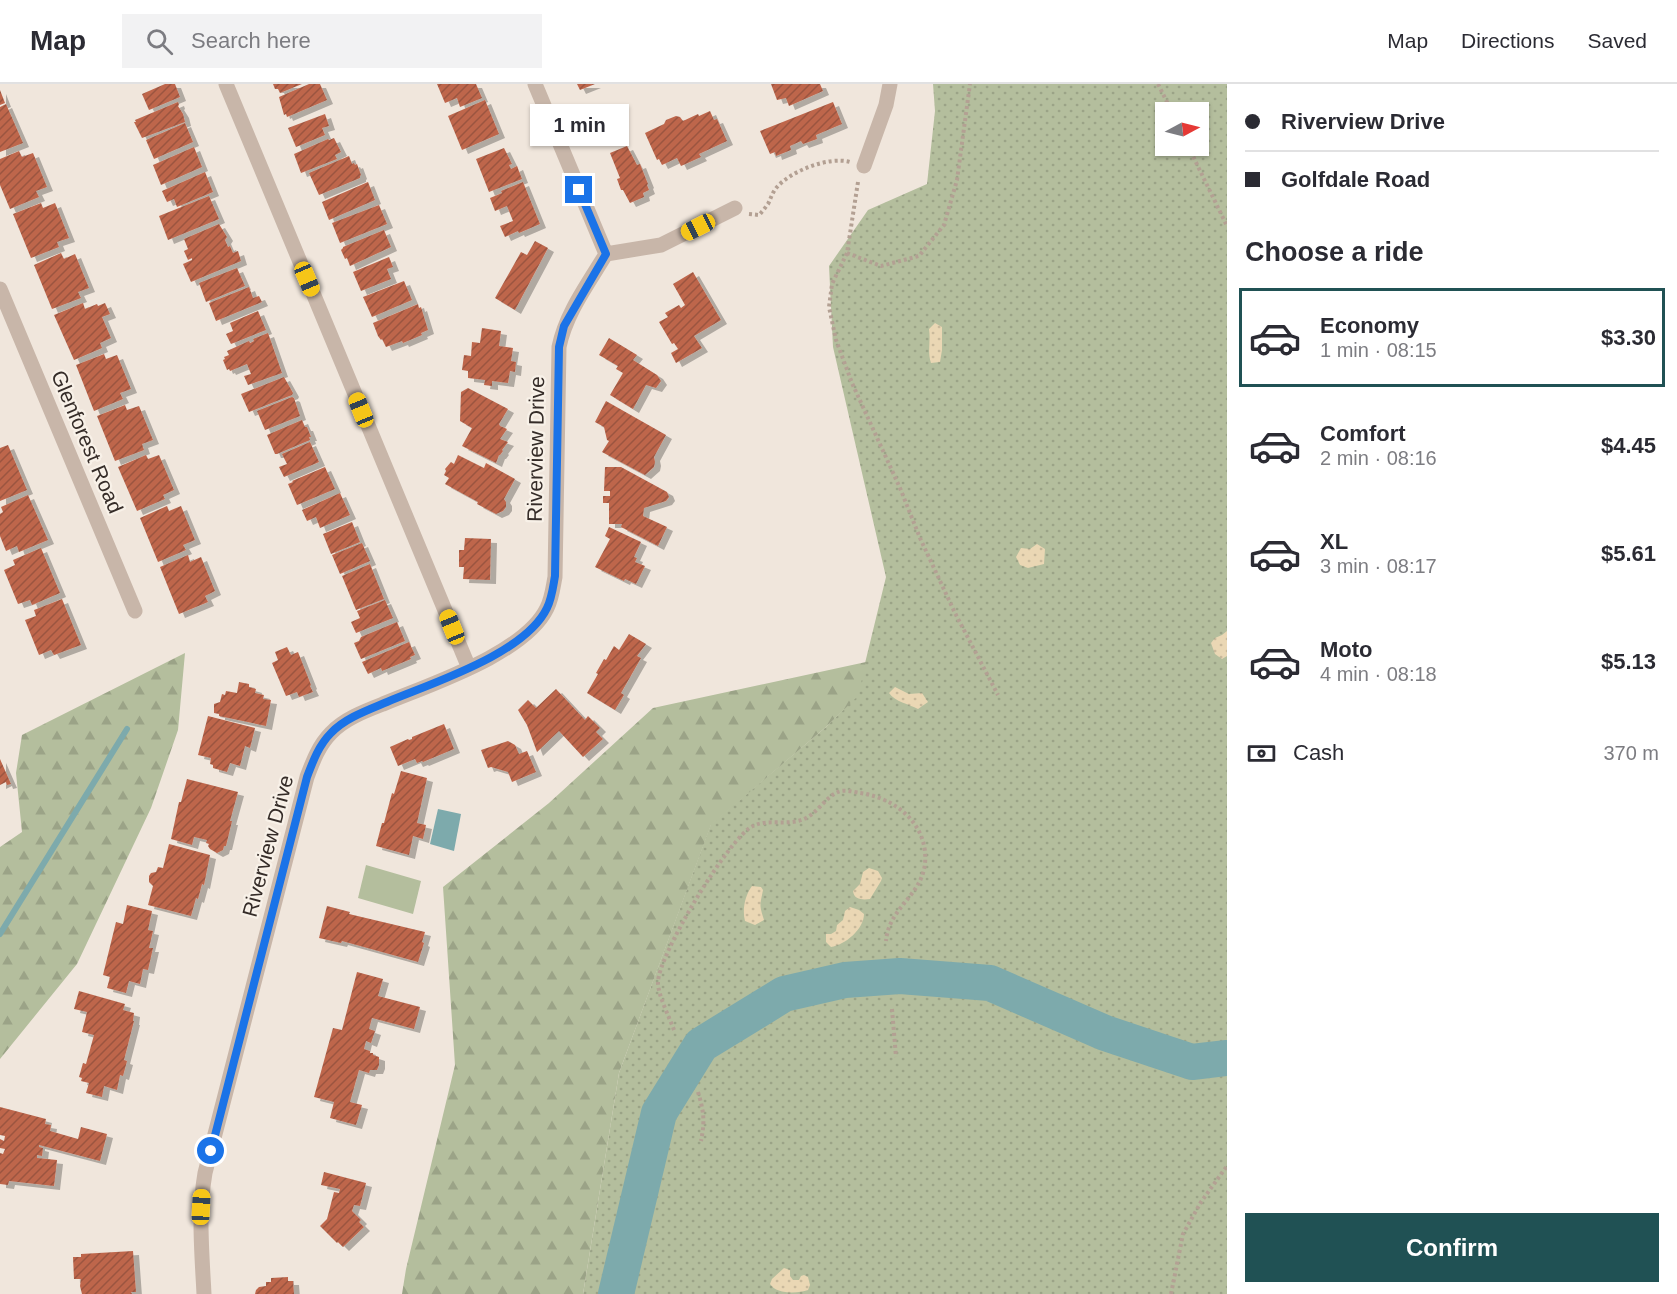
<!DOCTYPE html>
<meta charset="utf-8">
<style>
:root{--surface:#fff;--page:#f2f2f3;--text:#2b2b33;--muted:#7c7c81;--line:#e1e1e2;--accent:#205154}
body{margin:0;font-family:Helvetica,sans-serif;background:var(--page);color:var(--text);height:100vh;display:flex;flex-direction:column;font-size:22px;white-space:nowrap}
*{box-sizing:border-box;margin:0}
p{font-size:20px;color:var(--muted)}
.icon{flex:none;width:33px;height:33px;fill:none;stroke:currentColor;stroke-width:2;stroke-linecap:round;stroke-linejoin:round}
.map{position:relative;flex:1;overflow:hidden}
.panel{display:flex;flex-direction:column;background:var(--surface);width:450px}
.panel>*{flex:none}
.guide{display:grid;align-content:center;height:132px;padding:0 18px;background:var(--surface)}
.needle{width:39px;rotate:83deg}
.buttons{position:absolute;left:1155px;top:18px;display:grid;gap:12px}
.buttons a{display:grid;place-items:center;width:54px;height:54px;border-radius:0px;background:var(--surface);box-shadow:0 2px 4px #0004;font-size:30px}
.end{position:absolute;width:27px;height:27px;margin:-14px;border:8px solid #1a73e8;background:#fff;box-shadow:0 0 0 3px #fff}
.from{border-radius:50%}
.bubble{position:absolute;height:42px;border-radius:0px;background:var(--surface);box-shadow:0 2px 4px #0004;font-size:20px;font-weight:700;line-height:42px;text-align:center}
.car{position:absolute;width:18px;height:36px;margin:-18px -9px;border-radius:8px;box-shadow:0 0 4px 2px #0007;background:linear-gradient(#f5c518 24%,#345 0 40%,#f5c518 0 76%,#345 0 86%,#f5c518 0)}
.guide b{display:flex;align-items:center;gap:21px;height:57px;font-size:22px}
.guide b+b{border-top:2px solid var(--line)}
.guide i{width:15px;height:15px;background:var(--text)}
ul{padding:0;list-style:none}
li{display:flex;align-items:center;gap:18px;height:99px;margin:0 12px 9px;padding:0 6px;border:3px solid transparent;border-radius:0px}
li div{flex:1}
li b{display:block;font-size:22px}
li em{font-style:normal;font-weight:700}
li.active{border-color:var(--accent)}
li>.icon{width:54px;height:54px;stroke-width:1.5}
h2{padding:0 18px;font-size:27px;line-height:72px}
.pay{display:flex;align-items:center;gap:15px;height:66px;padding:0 18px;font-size:22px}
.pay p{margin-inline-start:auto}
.action{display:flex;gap:12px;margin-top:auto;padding:12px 18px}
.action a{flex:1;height:69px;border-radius:0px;background:var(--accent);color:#fff;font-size:24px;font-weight:700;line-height:69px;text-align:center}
header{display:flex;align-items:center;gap:36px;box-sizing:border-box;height:84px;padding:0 30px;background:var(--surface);border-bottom:2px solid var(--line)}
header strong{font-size:28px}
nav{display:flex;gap:33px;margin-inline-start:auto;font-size:21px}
.search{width:420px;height:54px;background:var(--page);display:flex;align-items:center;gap:15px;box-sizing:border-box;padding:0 21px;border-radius:0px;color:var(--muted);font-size:22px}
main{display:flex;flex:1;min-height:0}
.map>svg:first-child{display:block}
.grass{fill:url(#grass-dots);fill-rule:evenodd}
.forest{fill:url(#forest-firs)}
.sand{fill:url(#sand-dots)}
.garden{fill:#b4be9d}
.water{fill:#7daaac}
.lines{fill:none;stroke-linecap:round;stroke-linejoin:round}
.stream{stroke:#7daaac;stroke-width:6}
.river{stroke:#7daaac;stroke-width:36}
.building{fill:url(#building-hatch);filter:url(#shadow)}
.path{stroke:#b3a093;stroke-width:4;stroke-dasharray:3 3;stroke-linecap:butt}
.minor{stroke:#c8b6a9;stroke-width:15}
.route{stroke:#1a73e8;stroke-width:8}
.labels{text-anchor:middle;stroke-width:4.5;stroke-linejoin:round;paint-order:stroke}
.street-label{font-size:21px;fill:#352c28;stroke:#f8f1e8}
</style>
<header>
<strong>Map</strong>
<div class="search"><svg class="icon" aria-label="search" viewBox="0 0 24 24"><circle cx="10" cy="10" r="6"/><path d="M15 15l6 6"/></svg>Search here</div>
<nav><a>Map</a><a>Directions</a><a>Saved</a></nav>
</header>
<main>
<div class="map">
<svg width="1227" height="1210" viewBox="0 0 1227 1210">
<defs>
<pattern id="grass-dots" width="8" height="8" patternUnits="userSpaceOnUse" patternTransform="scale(1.5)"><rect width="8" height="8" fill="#b4be9d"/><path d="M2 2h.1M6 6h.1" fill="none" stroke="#9ba387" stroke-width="1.8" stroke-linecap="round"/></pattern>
<pattern id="forest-firs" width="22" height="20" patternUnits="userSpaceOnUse" patternTransform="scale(1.5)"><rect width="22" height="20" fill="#b4be9d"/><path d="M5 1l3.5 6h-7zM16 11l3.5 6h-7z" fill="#9ba387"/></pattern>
<pattern id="sand-dots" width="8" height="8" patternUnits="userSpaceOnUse" patternTransform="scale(1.5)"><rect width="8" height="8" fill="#ead7b4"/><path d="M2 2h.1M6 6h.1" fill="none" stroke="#c9b99b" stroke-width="1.8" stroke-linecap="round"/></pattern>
<pattern id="building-hatch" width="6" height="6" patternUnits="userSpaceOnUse" patternTransform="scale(1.5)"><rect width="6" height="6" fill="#be664c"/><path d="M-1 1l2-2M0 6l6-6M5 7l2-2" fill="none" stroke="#9b543f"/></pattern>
<filter id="shadow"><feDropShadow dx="6" dy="4" stdDeviation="0" flood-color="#0004"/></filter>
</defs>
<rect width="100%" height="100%" fill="#f0e6dc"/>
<path class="grass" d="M 933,0 L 1227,0 L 1227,1210 L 583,1210 L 619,989 L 711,740 L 826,643 L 857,612 L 886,493 L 833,263 L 829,182 L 868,126 L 927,100 L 935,27 ZM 1166,28 L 1198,28 L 1198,62 L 1166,62 Z"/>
<path class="forest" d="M 185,569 L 178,646 L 151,724 L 77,880 L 0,975 L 0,763 L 22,748 L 16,689 L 22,651 Z
M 866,578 L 858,612 L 826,643 L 711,741 L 619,989 L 583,1210 L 402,1210 L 406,1185 L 455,981 L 443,803 L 549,719 L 653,624 Z"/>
<path class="sand" d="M 935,239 L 942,243 L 942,266 L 940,278 L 931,279 C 927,267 931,258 929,245 Z
M 1037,460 L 1045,465 L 1044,480 L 1028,484 L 1020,481 L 1016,473 L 1021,464 L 1030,465 Z
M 1227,547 L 1227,572 L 1222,575 L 1215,570 L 1211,559 L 1215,554 L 1222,551 Z
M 895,603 L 909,610 L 922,609 L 928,618 L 918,625 C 909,620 895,618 889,609 Z
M 869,784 L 878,787 L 882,794 L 881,797 L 870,815 C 863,816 854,816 853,807 L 860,800 L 863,788 Z
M 752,802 L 761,803 L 763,806 C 760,822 759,820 764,836 L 755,841 L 745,837 C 742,826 745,811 752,802 Z
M 850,823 L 859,826 L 864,830 C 864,845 845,861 831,863 L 826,858 L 826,850 L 831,850 L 836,847 L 837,841 L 843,836 L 845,827 Z
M 784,1184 L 790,1186 L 790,1192 L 793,1196 L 799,1196 L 801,1192 L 804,1191 L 808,1193 L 810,1201 L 808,1206 C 797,1210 776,1210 770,1200 L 772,1195 Z"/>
<path class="garden" d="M 366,781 L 421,797 L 413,830 L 358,814 Z"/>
<path class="water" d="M 438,725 L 461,730 L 454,767 L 430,760 Z"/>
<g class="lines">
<path class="stream" d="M 0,850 L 127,645"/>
<path class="river" d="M 616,1210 L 659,1029 L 701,961 L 784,910 L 845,896 L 900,892 L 990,899 L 1105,949 L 1192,978 L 1227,974"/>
</g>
<path class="building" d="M 165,0 L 175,0 L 180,13 L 149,26 L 142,10 Z
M 273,0 L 302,0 L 280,9 L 278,5 L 275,5 Z
M 309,0 L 320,0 L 327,16 L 287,33 L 286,30 L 284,31 L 279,13 Z
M 437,0 L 476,0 L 482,14 L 460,23 L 457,14 L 445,19 Z
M 577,0 L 595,0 L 580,6 Z
M 771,0 L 820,0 L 823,7 L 789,22 L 786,14 L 777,16 Z
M 0,6 L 5,19 L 0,21 Z
M 485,16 L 499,50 L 462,66 L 448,32 Z
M 178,18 L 179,21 L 178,22 L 183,30 L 185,38 L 142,54 L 134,38 L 136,38 L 135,36 Z
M 833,18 L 842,40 L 816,51 L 817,55 L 803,60 L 801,57 L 790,62 L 791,66 L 776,72 L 775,68 L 770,70 L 760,47 Z
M 6,20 L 23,59 L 0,68 L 0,23 Z
M 710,27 L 714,36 L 717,35 L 727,57 L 699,70 L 701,73 L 681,82 L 677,74 L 662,81 L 659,75 L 657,76 L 645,49 L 664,40 L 666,36 L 676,32 L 680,33 L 683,37 L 698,30 L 699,32 Z
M 325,30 L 329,42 L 322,44 L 325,51 L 296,63 L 288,44 Z
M 185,39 L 193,58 L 154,75 L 146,56 Z
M 334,54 L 341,68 L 335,71 L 337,75 L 301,89 L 294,70 L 328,55 L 329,56 Z
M 627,62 L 637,81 L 640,80 L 648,100 L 647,101 L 649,106 L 643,109 L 644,113 L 630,119 L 623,106 L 621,106 L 617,95 L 620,94 L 610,69 Z
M 194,63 L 202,83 L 161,101 L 153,81 Z
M 504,64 L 512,80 L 509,81 L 511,85 L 517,82 L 522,95 L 489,108 L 476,75 Z
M 19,67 L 22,73 L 33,69 L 47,103 L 36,107 L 39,113 L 10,125 L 0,101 L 0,75 Z
M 349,72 L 352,80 L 354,79 L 355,81 L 357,80 L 361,91 L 360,92 L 360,94 L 319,111 L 309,89 Z
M 205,88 L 213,108 L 177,123 L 174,115 L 167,118 L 162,107 Z
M 368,98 L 375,116 L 329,136 L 322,118 Z
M 523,98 L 540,140 L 519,149 L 518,147 L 505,153 L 500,142 L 513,137 L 507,122 L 495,127 L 490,114 L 502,109 L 501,107 Z
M 209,112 L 219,135 L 168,156 L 159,132 Z
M 41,119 L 43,124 L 55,119 L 69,154 L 57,158 L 59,163 L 31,174 L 13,130 Z
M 379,121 L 387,140 L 340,159 L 332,139 Z
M 219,140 L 227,153 L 225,156 L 228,163 L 230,162 L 233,169 L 238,167 L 241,177 L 191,198 L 183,180 L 192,176 L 192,174 L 188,176 L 184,167 L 188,165 L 184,155 Z
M 384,146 L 391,163 L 350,182 L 347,174 L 345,175 L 341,166 L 343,164 L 343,163 Z
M 535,157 L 548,164 L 515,226 L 495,214 L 521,168 L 527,171 Z
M 61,169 L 64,175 L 75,170 L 89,204 L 78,208 L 81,214 L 52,225 L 34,181 Z
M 389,173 L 393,183 L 387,185 L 391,195 L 361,207 L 353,188 Z
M 237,184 L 245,202 L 206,218 L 199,199 Z
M 693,188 L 721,236 L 694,252 L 702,264 L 676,279 L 671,269 L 678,265 L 674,259 L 672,260 L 659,238 L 668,233 L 665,229 L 679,221 L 681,224 L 685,221 L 673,200 Z
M 404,197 L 412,216 L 372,233 L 363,213 Z
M 249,203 L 253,214 L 259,212 L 262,218 L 216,237 L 209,219 Z
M 83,219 L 85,225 L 97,220 L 98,222 L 105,219 L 110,230 L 102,233 L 111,254 L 100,259 L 102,264 L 74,276 L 54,231 Z
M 418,220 L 419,224 L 421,223 L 428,246 L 421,249 L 422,251 L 403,259 L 402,257 L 386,263 L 382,255 L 381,256 L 378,252 L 373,239 Z
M 258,227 L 266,246 L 231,260 L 226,250 L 233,247 L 230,239 Z
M 482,244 L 501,247 L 499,262 L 513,264 L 511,277 L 516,278 L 515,288 L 510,287 L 508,299 L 492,297 L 492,302 L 484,301 L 485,296 L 468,294 L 468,287 L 462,286 L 464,271 L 471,272 L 472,258 L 480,259 Z
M 268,249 L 282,289 L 248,301 L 244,292 L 251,290 L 247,280 L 230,287 L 229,285 L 227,286 L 223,276 L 225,275 L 224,273 L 229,271 L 227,267 L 249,257 L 250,259 L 254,257 L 253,255 Z
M 609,254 L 637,271 L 633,276 L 657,291 L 661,297 L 656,304 L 646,301 L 633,325 L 610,311 L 623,289 L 616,285 L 618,282 L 599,271 Z
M 104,270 L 106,275 L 117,271 L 131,305 L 120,309 L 123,315 L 94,327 L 76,281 Z
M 284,293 L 293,309 L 292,311 L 249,328 L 241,310 Z
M 468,304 L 508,325 L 499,340 L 500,342 L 507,345 L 500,355 L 508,358 L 502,366 L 503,367 L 500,371 L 499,371 L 496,379 L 462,362 L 472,344 L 460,337 L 461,308 Z
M 292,313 L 294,314 L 300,332 L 265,346 L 257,327 Z
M 606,317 L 666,351 L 654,373 L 655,378 L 654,383 L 645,391 L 602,368 L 609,357 L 607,356 L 604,343 L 595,338 Z
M 125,321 L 127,326 L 139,322 L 153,356 L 142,360 L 144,366 L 115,377 L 97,332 Z
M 302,336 L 305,343 L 307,343 L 311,353 L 309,353 L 310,356 L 277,370 L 275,370 L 267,351 Z
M 310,358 L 319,378 L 284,393 L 279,383 L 287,380 L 282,370 Z
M 8,361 L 27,406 L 0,417 L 0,364 Z
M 146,371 L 148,375 L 159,371 L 174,406 L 163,411 L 165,415 L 137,427 L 118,383 Z
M 458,371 L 484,384 L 486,379 L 515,395 L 504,415 L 506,418 L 506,423 L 503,427 L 496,430 L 477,420 L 478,418 L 445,400 L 449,394 L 444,391 L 446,387 L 445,385 L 451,378 L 454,380 Z
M 325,383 L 335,405 L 297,421 L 288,400 L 293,398 L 292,397 Z
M 605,383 L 621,383 L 667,408 L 669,413 L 666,417 L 644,424 L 643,432 L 667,443 L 658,462 L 621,443 L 622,440 L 609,440 L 609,419 L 603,419 L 603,412 L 610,412 L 610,407 L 604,407 Z
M 340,409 L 350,431 L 320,444 L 316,433 L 307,437 L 302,426 Z
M 28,411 L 48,456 L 19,468 L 17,462 L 6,467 L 0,452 L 0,430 L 3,428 L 1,423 Z
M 167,422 L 169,427 L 181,422 L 195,456 L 183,461 L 186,466 L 158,478 L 140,434 Z
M 352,438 L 360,458 L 331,470 L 323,450 Z
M 609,443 L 641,458 L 634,473 L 637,474 L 635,478 L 645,482 L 636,500 L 625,495 L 624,497 L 595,483 L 610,455 L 605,452 Z
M 465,454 L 491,455 L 490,496 L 463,495 L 464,483 L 459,483 L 459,466 L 464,466 Z
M 362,459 L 370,477 L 340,490 L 332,471 Z
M 41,464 L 60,509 L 32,521 L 30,516 L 18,520 L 4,486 L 15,481 L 13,476 Z
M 188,471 L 190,478 L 201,473 L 215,507 L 205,512 L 208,518 L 179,530 L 160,483 Z
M 370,480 L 384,515 L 356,526 L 342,492 Z
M 62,515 L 81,561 L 54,571 L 51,566 L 39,571 L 25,536 L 36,532 L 34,526 Z
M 385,516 L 393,534 L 356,549 L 351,538 L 360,534 L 357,527 Z
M 397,538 L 405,557 L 361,575 L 354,559 L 359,557 L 361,553 Z
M 629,550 L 646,560 L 637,572 L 641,574 L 621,609 L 624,611 L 615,626 L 587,609 L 598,590 L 596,589 L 604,575 L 606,576 L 614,562 L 619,566 Z
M 409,558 L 415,571 L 410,573 L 411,575 L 382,587 L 381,584 L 368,590 L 362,578 Z
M 287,563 L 291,571 L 298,568 L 311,601 L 310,602 L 313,608 L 299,613 L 297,608 L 286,612 L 272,579 L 278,576 L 275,568 Z
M 239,598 L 249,600 L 249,603 L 256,605 L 255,609 L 264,611 L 263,615 L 271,616 L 266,642 L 219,632 L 219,630 L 214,629 L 214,620 L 220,618 L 222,610 L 225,611 L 226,607 L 237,609 Z
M 556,605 L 585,636 L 588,632 L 600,644 L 596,648 L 603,655 L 583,673 L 559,647 L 537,668 L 527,641 L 518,626 L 528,616 L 536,624 Z
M 208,632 L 255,644 L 250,664 L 245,662 L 240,682 L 230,679 L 227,688 L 213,684 L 213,681 L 210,680 L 211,674 L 198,671 Z
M 444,640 L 454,665 L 423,678 L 422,677 L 417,679 L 415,675 L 398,682 L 390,663 L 408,655 L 409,656 L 412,655 L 412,653 Z
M 508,657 L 515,661 L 519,670 L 527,667 L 536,688 L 512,698 L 508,688 L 491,683 L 488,684 L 481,666 Z
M 0,675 L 11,700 L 7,701 L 6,698 L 0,701 Z
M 401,687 L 427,694 L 417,739 L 426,741 L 423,755 L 413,752 L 409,771 L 376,762 L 382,739 L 384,739 L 392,709 L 394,710 Z
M 187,695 L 238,708 L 230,737 L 232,737 L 226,762 L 224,762 L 223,766 L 217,769 L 210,765 L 208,762 L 209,760 L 206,759 L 207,756 L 194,753 L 192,761 L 171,755 L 179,718 L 181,718 Z
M 169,760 L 210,771 L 204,801 L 202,800 L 198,815 L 196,814 L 191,832 L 148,821 L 153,802 L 149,798 L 149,792 L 151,789 L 156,788 L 158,783 L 163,784 Z
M 127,821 L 152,827 L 148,846 L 153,847 L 149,864 L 153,864 L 148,886 L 143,885 L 140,900 L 129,897 L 126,909 L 107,904 L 110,893 L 103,891 L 116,838 L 123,840 Z
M 327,822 L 350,828 L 349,830 L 425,848 L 422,858 L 424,859 L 418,878 L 342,857 L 341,859 L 319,854 Z
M 357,888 L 383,895 L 378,912 L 420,923 L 414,945 L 372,934 L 369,945 L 375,947 L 371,959 L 366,957 L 364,965 L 370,967 L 370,969 L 373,969 L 373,971 L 379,973 L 379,981 L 377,986 L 370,986 L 369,989 L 359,986 L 350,1018 L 362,1021 L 356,1041 L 330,1034 L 334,1018 L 314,1013 L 333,944 L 342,946 Z
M 79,907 L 125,920 L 123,926 L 134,929 L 133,937 L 134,937 L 124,976 L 127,977 L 123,992 L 120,991 L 117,1006 L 104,1002 L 102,1013 L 86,1009 L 89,999 L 81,997 L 82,994 L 79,993 L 83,979 L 86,980 L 94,951 L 82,948 L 87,928 L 74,925 Z
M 0,1023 L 46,1035 L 45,1040 L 51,1041 L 50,1047 L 78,1055 L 81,1043 L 107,1050 L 100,1077 L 39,1061 L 39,1063 L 43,1064 L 42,1072 L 37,1071 L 37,1074 L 57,1076 L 54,1102 L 9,1097 L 8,1101 L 0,1100 L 0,1069 L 3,1070 L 5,1065 L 0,1064 L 0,1055 L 4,1057 L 5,1052 L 0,1051 Z
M 324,1088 L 366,1099 L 360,1122 L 354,1121 L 352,1127 L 361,1136 L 359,1138 L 364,1143 L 343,1163 L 338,1158 L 337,1159 L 320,1142 L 327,1135 L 334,1108 L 339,1109 L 340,1105 L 321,1101 Z
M 133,1167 L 136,1208 L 131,1208 L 132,1210 L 82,1210 L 80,1202 L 81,1195 L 74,1195 L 73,1173 L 81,1173 L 81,1170 Z
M 288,1193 L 288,1197 L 293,1197 L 294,1210 L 255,1210 L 256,1206 L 259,1203 L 266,1202 L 266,1198 L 271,1198 L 271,1194 Z"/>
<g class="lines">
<path class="path" d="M 1158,0 L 1172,28
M 1188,62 L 1227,142
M 858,98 L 847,169 L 832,200 L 829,223 L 836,256 L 852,299 L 900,404 L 920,454 L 955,529 L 998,611
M 749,130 L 759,131 C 762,128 765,124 768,120 C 771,114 772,109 777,103 C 791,87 829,72 850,78
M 847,169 L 881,182 L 919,172 L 944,141 L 957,96 L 970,0
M 892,925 L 896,973
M 674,946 C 670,935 658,911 658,899 C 657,873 730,752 753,742 C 770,734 788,743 806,734 C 818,728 826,713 838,708 C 844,705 854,708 860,709 C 891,713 922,735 925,768 C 929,810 889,820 886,857
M 698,1008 C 704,1028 705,1037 701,1057
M 1171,1210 L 1183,1150 L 1201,1118 L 1227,1082"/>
<path class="minor" d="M 226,0 L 469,584
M 535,0 L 606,170
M 864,82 L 886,21 L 890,0
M 606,170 L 661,161 L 735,124
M 0,205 L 135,527
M 204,1210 C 202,1170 198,1129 205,1089 L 307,693 C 313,677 319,661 331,649 C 344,635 365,627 383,620 C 428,601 525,570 547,524 C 552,514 553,503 555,493 L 559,263 C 566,229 588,200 606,170"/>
</g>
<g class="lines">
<path class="route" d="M 211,1067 L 307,693 C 313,677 319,661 331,649 C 345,634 368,626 387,618 C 432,599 525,570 547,524 C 552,514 553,503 555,492 L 559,263 L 564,242 L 606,170 L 579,106"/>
</g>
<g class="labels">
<g class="street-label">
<text transform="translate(87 358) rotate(67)" y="7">Glenforest Road</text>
<text transform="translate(536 365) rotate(-89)" y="7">Riverview Drive</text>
<text transform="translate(268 762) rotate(-75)" y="7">Riverview Drive</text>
</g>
</g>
</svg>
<div class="buttons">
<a><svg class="needle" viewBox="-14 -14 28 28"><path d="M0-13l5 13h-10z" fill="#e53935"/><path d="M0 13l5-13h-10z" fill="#7c7c81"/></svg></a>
</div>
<i class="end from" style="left:211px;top:1067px"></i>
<i class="end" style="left:579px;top:106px"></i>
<div class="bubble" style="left:530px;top:20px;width:99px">1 min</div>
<i class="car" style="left:698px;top:143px;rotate:243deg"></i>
<i class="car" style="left:307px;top:195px;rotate:157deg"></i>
<i class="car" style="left:361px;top:326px;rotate:338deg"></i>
<i class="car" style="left:452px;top:543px;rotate:338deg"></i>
<i class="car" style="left:201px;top:1123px;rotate:3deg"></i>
</div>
<section class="panel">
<div class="guide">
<b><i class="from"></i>Riverview Drive</b>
<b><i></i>Golfdale Road</b>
</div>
<h2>Choose a ride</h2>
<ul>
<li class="active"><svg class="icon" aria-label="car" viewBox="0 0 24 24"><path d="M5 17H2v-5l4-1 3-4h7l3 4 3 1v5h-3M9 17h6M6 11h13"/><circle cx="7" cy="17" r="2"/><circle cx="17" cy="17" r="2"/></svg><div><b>Economy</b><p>1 min · 08:15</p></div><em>$3.30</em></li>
<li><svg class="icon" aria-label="car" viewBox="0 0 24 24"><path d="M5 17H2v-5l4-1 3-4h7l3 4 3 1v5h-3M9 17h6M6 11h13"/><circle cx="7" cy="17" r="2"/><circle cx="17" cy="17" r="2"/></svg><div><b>Comfort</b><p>2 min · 08:16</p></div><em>$4.45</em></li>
<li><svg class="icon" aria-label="car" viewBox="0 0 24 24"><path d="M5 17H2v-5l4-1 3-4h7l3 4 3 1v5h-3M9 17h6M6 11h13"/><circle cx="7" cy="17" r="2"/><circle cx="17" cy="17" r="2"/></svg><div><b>XL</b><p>3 min · 08:17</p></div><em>$5.61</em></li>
<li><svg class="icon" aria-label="car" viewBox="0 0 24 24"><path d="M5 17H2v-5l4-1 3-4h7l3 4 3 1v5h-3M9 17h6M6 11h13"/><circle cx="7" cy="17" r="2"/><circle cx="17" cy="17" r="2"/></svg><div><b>Moto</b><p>4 min · 08:18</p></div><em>$5.13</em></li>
</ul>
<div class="pay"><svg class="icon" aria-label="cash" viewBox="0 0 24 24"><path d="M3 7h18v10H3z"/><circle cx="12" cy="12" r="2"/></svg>Cash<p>370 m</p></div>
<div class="action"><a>Confirm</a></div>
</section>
</main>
